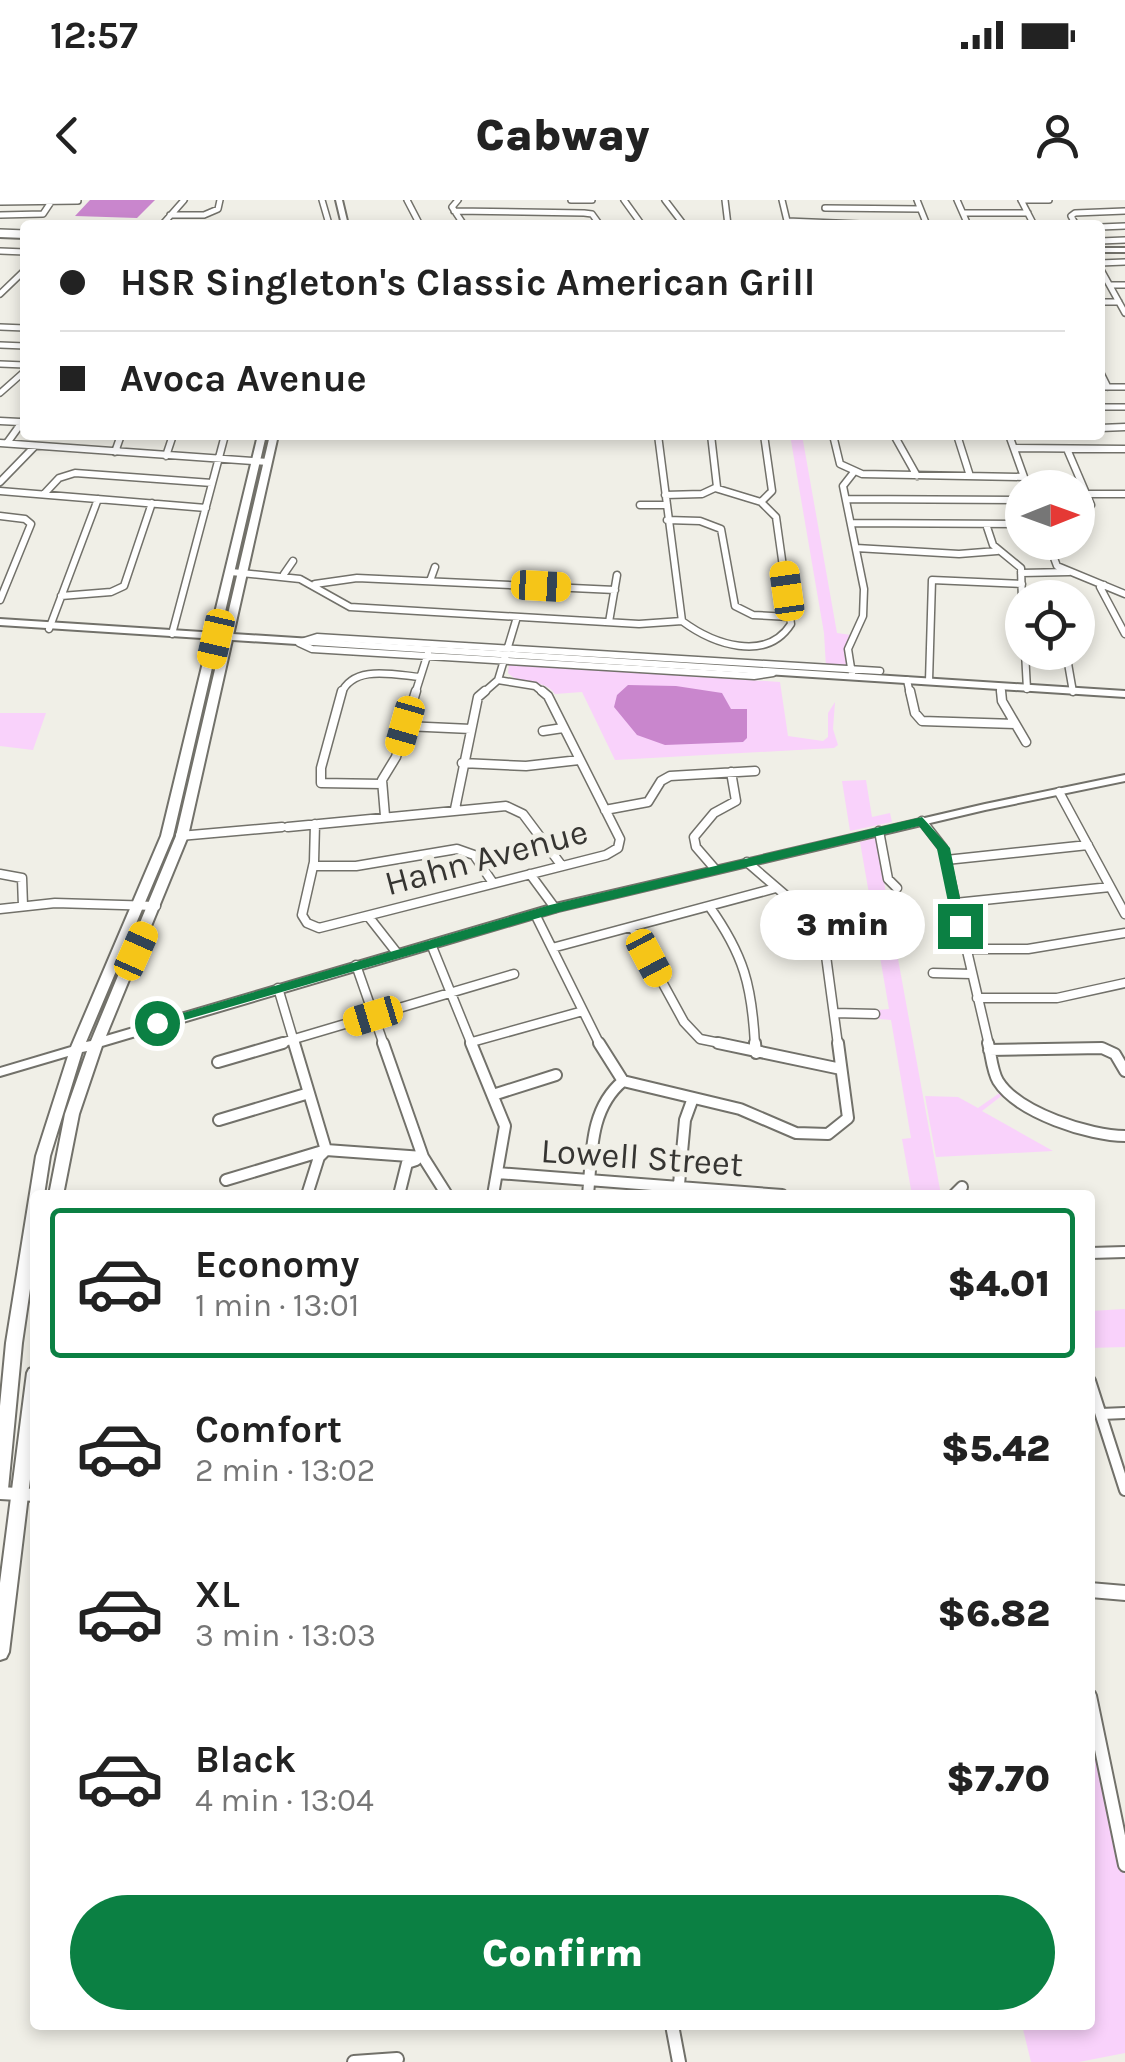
<!DOCTYPE html>
<meta charset="utf-8">
<style>
:root{--surface:#fff;--page:#f6f6f6;--text:#222;--muted:#767676;--line:#e0e0e0;--accent:#0b8043}
body{margin:0;font-family:Karla,sans-serif;background:var(--page);color:var(--text);height:100vh;display:flex;flex-direction:column;font-size:38px;white-space:nowrap}
*{box-sizing:border-box;margin:0}
p{font-size:32px;color:var(--muted)}
.icon{flex:none;width:55px;height:55px;fill:none;stroke:currentColor;stroke-width:2;stroke-linecap:round;stroke-linejoin:round}
.map{position:relative;flex:1;overflow:hidden}
.side{position:absolute;left:30px;top:990px;width:1065px;height:840px;display:flex;flex-direction:column;background:var(--surface);border-radius:10px;box-shadow:0 5px 15px #0003}
.side>*{flex:none}
.top-card{position:absolute;left:20px;top:20px;width:1085px;height:220px;border-radius:10px;box-shadow:0 5px 15px #0003;display:grid;align-content:center;height:220px;padding:0 40px;background:var(--surface)}
.needle{width:65px;rotate:89deg}
.fabs{position:absolute;left:1005px;top:270px;display:grid;gap:20px}
.fabs a{display:grid;place-items:center;width:90px;height:90px;border-radius:50%;background:var(--surface);box-shadow:0 5px 15px #0003;font-size:50px}
.end{position:absolute;width:45px;height:45px;margin:-22px;border:12px solid #0b8043;background:#fff;box-shadow:0 0 0 5px #fff}
.from{border-radius:50%}
.bubble{position:absolute;height:70px;border-radius:35px;background:var(--surface);box-shadow:0 5px 15px #0003;font-size:32px;font-weight:800;line-height:70px;text-align:center}
.car{position:absolute;width:30px;height:60px;margin:-30px -15px;border-radius:12px;box-shadow:0 0 8px 2px #0007;background:linear-gradient(#f5c518 24%,#345 0 40%,#f5c518 0 76%,#345 0 86%,#f5c518 0)}
.top-card b{display:flex;align-items:center;gap:35px;height:95px;font-size:38px}
.top-card b+b{border-top:2px solid var(--line)}
.top-card i{width:25px;height:25px;background:var(--text)}
ul{padding:18px 0 0;list-style:none}
li{display:flex;align-items:center;gap:30px;height:150px;margin:0 20px 15px;padding:0 20px;border:5px solid transparent;border-radius:10px}
li div{flex:1}
li b{display:block;font-size:38px}
li em{font-style:normal;font-weight:800}
li.selected{border-color:var(--accent)}
li>.icon{width:90px;height:90px;stroke-width:1.5}
.action{display:flex;gap:20px;margin-top:auto;padding:20px 40px}
.action a{flex:1;height:115px;border-radius:60px;background:var(--accent);color:#fff;font-size:40px;font-weight:800;line-height:115px;text-align:center}
.status{display:flex;justify-content:space-between;align-items:center;height:70px;padding:0 50px;background:var(--surface);direction:ltr}
.status svg{height:28px;fill:currentColor}
header{display:flex;justify-content:space-between;align-items:center;height:130px;padding:0 40px;background:var(--surface);font-size:45px;font-weight:800}
.map>svg:first-child{display:block}
.green{fill:#f9d2fb}
.water{fill:#c986cd}
.lines{fill:none;stroke-linecap:round;stroke-linejoin:round}
.street-far4-casing{stroke:#72716a;stroke-width:8}
.street-far3-casing{stroke:#72716a;stroke-width:9}
.street-far2-casing{stroke:#72716a;stroke-width:11}
.street-far1-casing{stroke:#72716a;stroke-width:14}
.street-casing{stroke:#72716a;stroke-width:16}
.secondary-casing{stroke:#72716a;stroke-width:4}
.primary-casing{stroke:#72716a;stroke-width:4}
.street-far4{stroke:#fff;stroke-width:5}
.street-far3{stroke:#fff;stroke-width:6}
.street-far2{stroke:#fff;stroke-width:8}
.street-far1{stroke:#fff;stroke-width:10}
.street{stroke:#fff;stroke-width:12}
.secondary{fill:#fff;fill-rule:evenodd}
.primary{fill:#fff;fill-rule:evenodd}
.route{fill:#0b8043}
.labels{text-anchor:middle;stroke-width:10;stroke-linejoin:round;paint-order:stroke}
.street-label{font-size:35px;fill:#363532;stroke:#f0efe7}
</style>
<div class="status"><b>12:57</b><svg viewBox="0 0 49 12"><path d="M0 12V9h3v3zM5 12V6h3v6zM10 12V3h3v9zM15 12V0h3v12zM26 1h20v11H26zM47 4h2v5h-2z"/></svg></div>
<header><svg class="icon" aria-label="back" viewBox="0 0 24 24"><path d="M15 5l-7 7 7 7"/></svg>Cabway<svg class="icon" aria-label="person" viewBox="0 0 24 24"><circle cx="12" cy="8" r="4"/><path d="M4 21q1-7 8-7t8 7"/></svg></header>
<div class="map">
<svg width="1125" height="1862" viewBox="0 0 1125 1862">
<rect width="100%" height="100%" fill="#f0efe7"/>
<path class="green" d="M 790,235 L 802,235 L 837,433 L 851,435 L 844,454 L 847,467 L 826,467 L 824,433 Z
M 509,464 L 780,482 L 788,536 L 823,541 L 828,537 L 828,513 L 835,502 L 833,529 L 838,545 L 834,548 L 615,560 L 582,492 L 555,494 C 543,477 521,487 508,473 Z
M 0,513 L 46,513 L 33,550 L 0,546 Z
M 866,580 L 872,617 L 890,613 L 892,622 L 850,631 L 842,581 Z
M 876,638 L 941,995 L 912,995 L 902,939 L 911,938 L 891,820 L 879,819 L 877,810 L 889,809 L 860,642 Z
M 1001,892 L 1004,894 L 982,911 L 1053,951 L 936,957 L 925,896 L 958,897 L 978,908 Z
M 1125,1109 L 1125,1147 L 1090,1148 L 1090,1111 Z
M 1090,1513 L 1125,1676 L 1125,1853 L 1079,1862 L 1031,1862 L 1022,1825 L 1090,1825 Z"/>
<path class="water" d="M 90,0 L 155,0 L 137,18 L 75,16 Z
M 628,485 L 676,486 L 722,493 L 731,509 L 747,509 L 747,538 L 743,542 L 665,545 L 637,535 L 614,507 L 617,495 Z"/>
<g class="lines">
<g class="street-far4-casing">
<path id="street-far4" d="M 322,0 L 329,24
M 407,0 L 420,25
M 458,0 L 452,7 L 464,25
M 571,0 L 592,0
M 624,0 L 642,25
M 665,0 L 684,25
M 725,0 L 728,25
M 782,0 L 788,25
M 917,0 L 927,25
M 957,0 L 968,25
M 1021,0 L 1034,25
M 1021,0 L 1049,0
M 0,2 L 78,1
M 825,8 L 920,9
M 454,11 L 584,13 L 592,14 L 600,25
M 963,13 L 1028,13
M 0,15 L 43,14 L 51,2
M 170,15 L 204,15 L 218,9 L 220,0
M 787,21 L 884,25
M 162,25 L 184,0
M 470,25 L 530,25
M 1076,25 L 1071,16 L 1075,13 L 1125,11
M 1100,27 L 1125,26
M 0,32 L 25,33
M 1100,41 L 1125,40
M 0,51 L 25,52
M 1100,63 L 1125,62
M 1100,68 L 1125,113
M 1110,85 L 1125,85
M 0,94 L 25,70
M 1100,102 L 1119,102
M 0,127 L 25,128
M 0,145 L 25,146
M 1100,153 L 1101,173 L 1108,187
M 0,164 L 25,165
M 1100,187 L 1125,187
M 0,193 L 25,171
M 1100,207 L 1125,207"/>
</g>
<g class="street-far3-casing">
<path id="street-far3" d="M 0,221 L 20,222
M 1100,228 L 1125,227
M 658,235 L 682,421 C 713,444 766,463 791,424 L 776,317 L 761,302 L 772,291 L 764,235
M 833,235 L 840,264 L 862,274 L 1024,277
M 894,235 L 917,276
M 957,235 L 970,276
M 1009,235 L 1028,288
M 0,243 L 268,262
M 7,243 L 25,218
M 1014,248 L 1125,249
M 1067,249 L 1091,305
M 115,252 L 121,235
M 166,256 L 173,235
M 0,282 L 35,246
M 715,288 L 761,302
M 0,291 L 206,308
M 44,294 L 59,278 L 75,273 L 212,283
M 1086,294 L 1125,294
M 665,295 L 702,294 L 717,287 L 711,235
M 846,299 L 1022,300
M 640,305 L 666,305
M 0,316 L 25,319 L 31,324 L 0,400
M 667,320 L 700,321 L 721,329 L 735,406 L 753,415 L 790,417
M 851,323 L 1022,324
M 986,324 L 993,345 L 1021,368 L 1022,401
M 1048,342 L 1057,366 L 1125,394
M 856,348 L 959,354 L 997,351
M 231,372 L 300,379 L 350,407 L 639,424 L 682,421
M 1021,373 L 1069,372
M 284,374 L 293,361
M 430,381 L 435,367
M 315,384 L 357,378 L 615,390
M 1104,385 L 1100,387 L 1125,434
M 61,396 L 111,392 L 124,386 L 152,303
M 609,422 L 617,375
M 49,429 L 98,299
M 172,434 L 225,235
M 301,442 L 317,437 L 880,471
M 299,443 L 312,449 L 754,476 L 773,473
M 1025,452 L 1027,489
M 1066,452 L 1073,492
M 852,474 L 848,449 L 863,416 L 864,389 L 843,286 L 854,272
M 498,480 L 535,486 L 545,494
M 907,480 L 910,494
M 929,481 L 932,380 L 1022,384
M 1000,487 L 1001,494
M 341,494 C 353,464 395,475 420,477
M 415,494 L 428,453
M 482,494 L 498,480 L 517,417"/>
</g>
<g class="street-far2-casing">
<path id="street-far2" d="M 342,491 L 321,568 L 321,583 L 382,584
M 910,491 L 915,513 L 922,521 L 1015,524
M 1001,491 L 1002,501 L 1026,542
M 405,526 L 471,529
M 543,531 L 563,528
M 462,563 L 526,566 L 579,560
M 1059,592 L 1125,714
M 455,609 L 478,497 L 485,491
M 605,610 L 648,602 L 661,581 L 670,576 L 755,571
M 385,616 L 382,580 L 396,557 L 416,491
M 922,621 L 943,648 L 989,845
M 315,624 L 314,662 L 302,715 L 307,723 L 319,728 L 606,655 L 618,648 L 620,639 L 548,496 L 542,491
M 288,627 L 506,606 L 523,614 L 562,666
M 879,631 L 888,679 L 897,688
M 180,636 L 282,627
M 946,660 L 1088,645
M 747,662 L 805,712 L 824,741 L 838,845
M 313,666 L 356,666 L 457,649 L 474,655 L 493,683
M 715,669 L 696,647 L 694,637 L 714,613 L 736,601 L 731,572
M 0,674 L 22,678 L 23,706
M 530,674 L 555,708
M 955,703 L 1110,687
M 709,706 C 744,755 752,786 755,845
M 0,709 L 55,703 L 156,706
M 535,714 L 600,845
M 368,716 L 397,753
M 632,727 L 684,822 L 700,839 L 730,845
M 431,744 L 472,845
M 552,748 L 776,688
M 966,749 L 1028,749 L 1125,733
M 356,765 L 384,845
M 933,773 L 971,774
M 278,788 L 295,845
M 977,798 L 1057,798 L 1125,783
M 835,813 L 875,814
M 472,842 L 583,811
M 274,845 L 514,774"/>
</g>
<g class="street-far1-casing">
<path id="street-far1" d="M 294,843 L 326,950 L 319,957 L 307,995
M 383,843 L 423,957 L 447,995
M 471,843 L 505,926 L 493,995
M 599,843 L 623,881 L 740,909 L 796,933 L 828,934 L 848,918 L 838,843
M 718,843 L 841,869
M 755,843 L 756,853
M 988,843 C 991,854 992,871 998,881 C 1018,913 1090,936 1125,936
M 989,850 L 1102,848 L 1115,854 L 1125,871
M 218,862 L 283,843
M 493,895 L 556,875
M 219,920 L 309,893
M 497,973 L 782,995
M 226,980 L 326,950 L 423,957
M 399,995 L 407,963 L 416,960
M 588,995 C 592,955 589,909 623,881
M 678,995 L 685,920 L 693,898
M 954,995 L 962,987
M 1090,1053 L 1125,1052
M 1090,1181 L 1125,1290
M 1101,1214 L 1125,1213"/>
</g>
<g class="street-casing">
<path id="street" d="M 1090,1496 L 1125,1665
M 672,1825 L 679,1862
M 354,1862 L 397,1859"/>
</g>
<g class="secondary-casing">
<path id="secondary" d="M 0,33 L 25,34 L 25,38 L 0,37 Z
M 1100,48 L 1125,48 L 1125,52 L 1100,52 Z
M 0,419 L 1125,491 L 1125,497 L 0,425 Z
M 0,1287 L 35,1289 L 35,1301 L 0,1299 Z
M 1090,1383 L 1125,1386 L 1125,1400 L 1090,1397 Z"/>
</g>
<g class="primary-casing">
<path id="primary" d="M 336,0 L 342,0 L 348,25 L 342,25 Z
M 258,235 L 266,235 L 173,636 L 86,842 L 91,841 L 176,636 L 270,235 L 278,235 L 188,636 L 106,836 L 551,705 L 985,604 L 1125,575 L 1125,581 L 985,610 L 558,711 L 102,846 L 79,914 L 63,995 L 49,995 L 65,914 L 87,851 L 82,852 L 50,956 L 44,995 L 35,995 L 35,1055 L 22,1143 L 8,1289 L 6,1294 L 0,1296 L 0,1206 L 6,1143 L 36,956 L 68,856 L 0,876 L 0,868 L 71,847 L 161,636 Z
M 35,1167 L 35,1238 L 9,1452 L 6,1458 L 0,1460 L 0,1383 L 27,1173 L 29,1169 Z"/>
</g>
<use href="#street-far4" class="street-far4"/>
<use href="#street-far3" class="street-far3"/>
<use href="#street-far2" class="street-far2"/>
<use href="#street-far1" class="street-far1"/>
<use href="#street" class="street"/>
<use href="#secondary" class="secondary"/>
<use href="#primary" class="primary"/>
</g>
<path class="route" d="M 922,617 L 950,648 L 966,729 L 953,726 L 937,649 L 919,626 L 559,712 L 157,828 L 149,823 L 550,705 Z"/>
<g class="labels">
<g class="street-label">
<text transform="translate(486 657) rotate(-15)" y="12">Hahn Avenue</text>
<text transform="translate(642 957) rotate(4)" y="12">Lowell Street</text>
</g>
</g>
</svg>
<div class="fabs">
<a><svg class="needle" viewBox="-14 -14 28 28"><path d="M0-13l5 13h-10z" fill="#e53935"/><path d="M0 13l5-13h-10z" fill="#767676"/></svg></a>
<a><svg class="icon" aria-label="locate" viewBox="0 0 24 24"><circle cx="12" cy="12" r="6"/><path d="M12 2v4M12 18v4M2 12h4M18 12h4"/></svg></a>
</div>
<i class="end from" style="left:157px;top:823px"></i>
<i class="end" style="left:960px;top:726px"></i>
<div class="bubble" style="left:760px;top:690px;width:165px">3 min</div>
<i class="car" style="left:541px;top:386px;rotate:93deg"></i>
<i class="car" style="left:787px;top:391px;rotate:352deg"></i>
<i class="car" style="left:216px;top:439px;rotate:193deg"></i>
<i class="car" style="left:405px;top:526px;rotate:196deg"></i>
<i class="car" style="left:136px;top:751px;rotate:24deg"></i>
<i class="car" style="left:649px;top:758px;rotate:152deg"></i>
<i class="car" style="left:373px;top:816px;rotate:253deg"></i>
<div class="top-card">
<b><i class="from"></i>HSR Singleton's Classic American Grill</b>
<b><i></i>Avoca Avenue</b>
</div>
<section class="side">
<ul>
<li class="selected"><svg class="icon" aria-label="car" viewBox="0 0 24 24"><path d="M5 17H2v-5l4-1 3-4h7l3 4 3 1v5h-3M9 17h6M6 11h13"/><circle cx="7" cy="17" r="2"/><circle cx="17" cy="17" r="2"/></svg><div><b>Economy</b><p>1 min · 13:01</p></div><em>$4.01</em></li>
<li><svg class="icon" aria-label="car" viewBox="0 0 24 24"><path d="M5 17H2v-5l4-1 3-4h7l3 4 3 1v5h-3M9 17h6M6 11h13"/><circle cx="7" cy="17" r="2"/><circle cx="17" cy="17" r="2"/></svg><div><b>Comfort</b><p>2 min · 13:02</p></div><em>$5.42</em></li>
<li><svg class="icon" aria-label="car" viewBox="0 0 24 24"><path d="M5 17H2v-5l4-1 3-4h7l3 4 3 1v5h-3M9 17h6M6 11h13"/><circle cx="7" cy="17" r="2"/><circle cx="17" cy="17" r="2"/></svg><div><b>XL</b><p>3 min · 13:03</p></div><em>$6.82</em></li>
<li><svg class="icon" aria-label="car" viewBox="0 0 24 24"><path d="M5 17H2v-5l4-1 3-4h7l3 4 3 1v5h-3M9 17h6M6 11h13"/><circle cx="7" cy="17" r="2"/><circle cx="17" cy="17" r="2"/></svg><div><b>Black</b><p>4 min · 13:04</p></div><em>$7.70</em></li>
</ul>
<div class="action"><a>Confirm</a></div>
</section>
</div>
